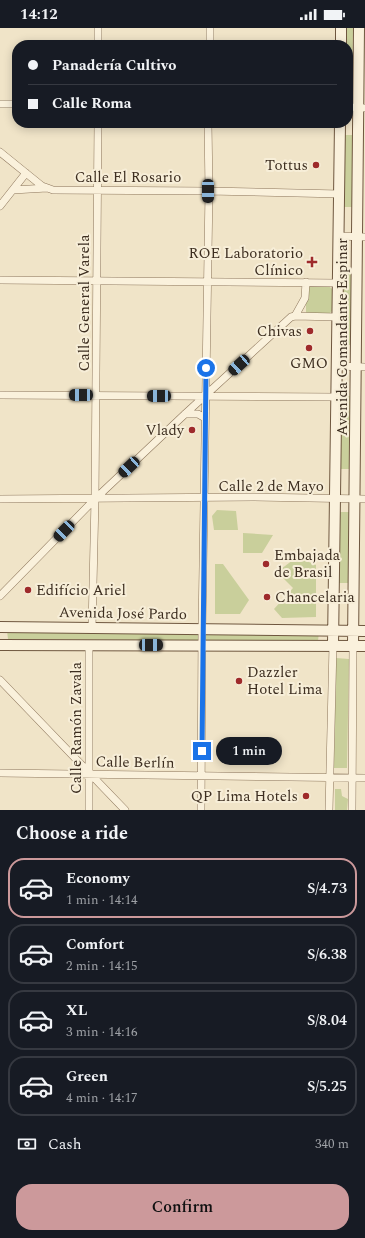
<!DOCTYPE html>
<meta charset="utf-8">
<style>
:root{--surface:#171b24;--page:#242831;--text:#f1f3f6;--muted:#9ea1a6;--line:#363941;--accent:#cc999b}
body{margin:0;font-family:Spectral,serif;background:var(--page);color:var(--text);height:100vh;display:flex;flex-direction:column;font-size:15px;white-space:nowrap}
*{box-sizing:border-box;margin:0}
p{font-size:13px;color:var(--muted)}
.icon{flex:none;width:22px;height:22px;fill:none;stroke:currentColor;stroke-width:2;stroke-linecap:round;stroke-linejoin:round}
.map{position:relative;height:782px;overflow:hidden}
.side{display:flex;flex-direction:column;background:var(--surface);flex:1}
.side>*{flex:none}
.banner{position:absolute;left:12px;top:12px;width:341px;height:88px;border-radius:16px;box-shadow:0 2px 10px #0003;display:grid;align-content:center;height:88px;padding:0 16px;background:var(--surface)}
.end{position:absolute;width:18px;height:18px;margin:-9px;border:5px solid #1a73e8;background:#fff;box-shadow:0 0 0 2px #fff}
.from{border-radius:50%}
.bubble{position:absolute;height:28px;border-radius:14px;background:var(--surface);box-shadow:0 2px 10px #0003;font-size:13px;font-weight:600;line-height:28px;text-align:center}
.car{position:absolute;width:12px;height:24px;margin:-12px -6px;border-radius:5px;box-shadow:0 0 3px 1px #0007;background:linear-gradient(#222 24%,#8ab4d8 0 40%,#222 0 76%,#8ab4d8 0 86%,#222 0)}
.banner b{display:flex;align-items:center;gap:14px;height:38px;font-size:15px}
.banner b+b{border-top:1px solid var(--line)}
.banner i{width:10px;height:10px;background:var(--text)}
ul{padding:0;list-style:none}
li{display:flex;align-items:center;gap:12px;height:60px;margin:0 8px 6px;padding:0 8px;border:2px solid var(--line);border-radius:16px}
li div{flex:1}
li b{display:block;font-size:15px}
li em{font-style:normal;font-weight:600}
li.on{border-color:var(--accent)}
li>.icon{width:36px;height:36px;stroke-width:1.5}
h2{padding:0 16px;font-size:18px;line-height:48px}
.pay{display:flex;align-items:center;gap:10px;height:44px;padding:0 16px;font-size:15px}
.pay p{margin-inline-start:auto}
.button{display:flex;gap:8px;margin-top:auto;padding:8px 16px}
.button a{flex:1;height:46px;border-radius:16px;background:var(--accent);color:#111;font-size:16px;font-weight:600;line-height:46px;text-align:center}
.status{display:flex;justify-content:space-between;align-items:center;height:28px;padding:0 20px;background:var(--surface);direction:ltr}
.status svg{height:11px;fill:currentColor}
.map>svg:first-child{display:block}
.green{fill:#c9cf9b}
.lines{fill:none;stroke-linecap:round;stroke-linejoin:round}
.minor-casing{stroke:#8d765c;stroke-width:8}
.secondary-casing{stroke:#6f573f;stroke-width:12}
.minor{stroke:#faf1dc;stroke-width:7}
.secondary{stroke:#faf1dc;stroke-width:10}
.route{stroke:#1a73e8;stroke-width:5}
.poi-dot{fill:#9e2a2b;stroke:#f7eed8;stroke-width:1.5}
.labels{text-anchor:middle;stroke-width:4;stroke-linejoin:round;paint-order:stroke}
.poi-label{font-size:15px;fill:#3d2e20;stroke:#f7eed8;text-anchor:end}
.street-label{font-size:15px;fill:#3d2e20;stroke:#f7eed8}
</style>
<div class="status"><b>14:12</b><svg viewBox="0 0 49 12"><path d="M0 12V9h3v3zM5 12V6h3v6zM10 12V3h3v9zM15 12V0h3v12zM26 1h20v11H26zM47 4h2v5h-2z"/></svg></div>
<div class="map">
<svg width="365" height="782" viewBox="0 0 365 782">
<rect width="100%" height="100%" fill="#f0e4c8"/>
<path class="green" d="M 343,0 L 353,0 L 352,68 L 348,68 L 348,17 L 343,17 Z
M 342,107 L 352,107 L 352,179 L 342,179 Z
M 341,244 L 351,244 L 351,317 L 341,317 Z
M 306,257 L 328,257 L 332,261 L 332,283 L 329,286 L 306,286 Z
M 341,368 L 351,368 L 350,441 L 340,441 Z
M 217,482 L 236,483 L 238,502 L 214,502 L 212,488 Z
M 339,484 L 349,484 L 349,555 L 339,555 Z
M 243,505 L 273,507 L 262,525 L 243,525 Z
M 297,529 L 316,537 L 316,589 L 282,590 L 274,581 L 293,560 L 277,544 Z
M 215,536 L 223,536 L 249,572 L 240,586 L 215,586 Z
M 7,603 L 319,604 L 318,613 L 8,611 Z
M 336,630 L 349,631 L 347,740 L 334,740 Z
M 335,761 L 341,761 L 342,768 L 348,771 L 347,782 L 335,782 Z"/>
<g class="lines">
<g class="minor-casing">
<path id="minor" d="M 98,17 L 98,0
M 210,17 L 210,0
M 0,76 L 17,76
M 348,79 L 365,80
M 0,124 L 42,158 L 53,162 L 209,163 L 340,166
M 13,162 L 47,160
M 0,178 L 26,145
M 339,208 L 365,209
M 0,252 L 337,255
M 295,288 L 337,289
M 337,338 L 365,339
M 0,367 L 336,369
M 185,386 L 198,386 L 205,390
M 0,471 L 253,469 L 365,471
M 0,568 L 95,471 L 185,386 L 291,289 L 295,288 L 305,270 L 306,254
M 92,600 L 95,471 L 98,95
M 0,652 L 125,782
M 0,745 L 365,750
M 89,782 L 89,617
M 201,782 L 202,601 L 209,163 L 208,95
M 329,782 L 333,617
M 352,782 L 353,618"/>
</g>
<g class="secondary-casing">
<path id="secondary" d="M 341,17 L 341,0
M 0,599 L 365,603
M 0,617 L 365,618
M 333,617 L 340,95
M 353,618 L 359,0"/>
</g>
<use href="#minor" class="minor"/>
<use href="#secondary" class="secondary"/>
</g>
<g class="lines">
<path class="route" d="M 202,723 L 206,340"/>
</g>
<g class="poi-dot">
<circle cx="316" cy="137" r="4"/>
<path d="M310 228h4v4h4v4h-4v4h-4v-4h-4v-4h4z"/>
<circle cx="310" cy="303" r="4"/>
<circle cx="309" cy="320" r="4"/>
<circle cx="192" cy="402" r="4"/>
<circle cx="266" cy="536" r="4"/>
<circle cx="28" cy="562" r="4"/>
<circle cx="267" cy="569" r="4"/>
<circle cx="239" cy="653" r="4"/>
<circle cx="306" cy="768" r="4"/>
</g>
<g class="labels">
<g class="poi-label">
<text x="308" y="142">Tottus</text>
<text x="303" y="230">ROE Laboratorio<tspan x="303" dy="17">Clínico</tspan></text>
<text x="302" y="308">Chivas</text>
<text x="309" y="340" text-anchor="middle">GMO</text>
<text x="184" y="407">Vlady</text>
<text x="274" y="532" text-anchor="start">Embajada<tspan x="274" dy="17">de Brasil</tspan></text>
<text x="36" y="567" text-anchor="start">Edifício Ariel</text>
<text x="275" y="574" text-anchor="start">Chancelaria</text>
<text x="247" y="649" text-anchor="start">Dazzler<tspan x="247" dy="17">Hotel Lima</tspan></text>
<text x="298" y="773">QP Lima Hotels</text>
</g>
<g class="street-label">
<text x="128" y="154">Calle El Rosario</text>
<text transform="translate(84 275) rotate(-90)" y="5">Calle General Varela</text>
<text transform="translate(342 309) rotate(-90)" y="5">Avenida Comandante Espinar</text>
<text x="271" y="463">Calle 2 de Mayo</text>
<text transform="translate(123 585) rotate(1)" y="5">Avenida José Pardo</text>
<text transform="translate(76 700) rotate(-90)" y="5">Calle Ramón Zavala</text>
<text transform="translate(135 734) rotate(1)" y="5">Calle Berlín</text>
</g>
</g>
</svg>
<i class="end from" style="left:206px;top:340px"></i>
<i class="end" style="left:202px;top:723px"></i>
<div class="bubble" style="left:216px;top:709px;width:66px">1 min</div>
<i class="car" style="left:208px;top:163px;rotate:180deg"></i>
<i class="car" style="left:239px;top:337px;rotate:228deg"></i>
<i class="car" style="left:81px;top:367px;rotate:270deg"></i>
<i class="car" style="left:159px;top:368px;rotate:270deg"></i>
<i class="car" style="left:129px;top:439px;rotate:227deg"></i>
<i class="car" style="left:64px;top:503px;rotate:224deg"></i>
<i class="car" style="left:151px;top:617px;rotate:90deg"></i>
<div class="banner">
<b><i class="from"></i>Panadería Cultivo</b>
<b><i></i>Calle Roma</b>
</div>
</div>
<section class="side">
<h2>Choose a ride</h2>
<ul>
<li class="on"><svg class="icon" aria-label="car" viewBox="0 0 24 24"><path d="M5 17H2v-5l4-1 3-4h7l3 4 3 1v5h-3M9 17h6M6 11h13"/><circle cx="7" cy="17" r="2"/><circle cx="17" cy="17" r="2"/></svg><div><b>Economy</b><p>1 min · 14:14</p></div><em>S/4.73</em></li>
<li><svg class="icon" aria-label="car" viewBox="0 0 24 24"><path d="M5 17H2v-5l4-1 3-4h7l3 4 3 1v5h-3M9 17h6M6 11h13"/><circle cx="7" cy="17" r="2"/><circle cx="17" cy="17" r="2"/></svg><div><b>Comfort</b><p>2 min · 14:15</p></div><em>S/6.38</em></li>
<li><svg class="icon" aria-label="car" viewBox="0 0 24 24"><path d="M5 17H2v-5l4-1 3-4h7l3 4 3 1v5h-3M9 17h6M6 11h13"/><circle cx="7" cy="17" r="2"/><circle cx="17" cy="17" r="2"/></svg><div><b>XL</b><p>3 min · 14:16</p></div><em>S/8.04</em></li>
<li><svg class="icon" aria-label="car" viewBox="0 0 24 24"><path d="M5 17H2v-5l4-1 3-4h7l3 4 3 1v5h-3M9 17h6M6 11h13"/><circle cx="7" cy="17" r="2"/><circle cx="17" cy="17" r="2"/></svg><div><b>Green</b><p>4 min · 14:17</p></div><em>S/5.25</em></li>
</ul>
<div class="pay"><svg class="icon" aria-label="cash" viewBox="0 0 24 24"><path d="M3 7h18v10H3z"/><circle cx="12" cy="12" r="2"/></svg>Cash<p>340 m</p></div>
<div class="button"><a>Confirm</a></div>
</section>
